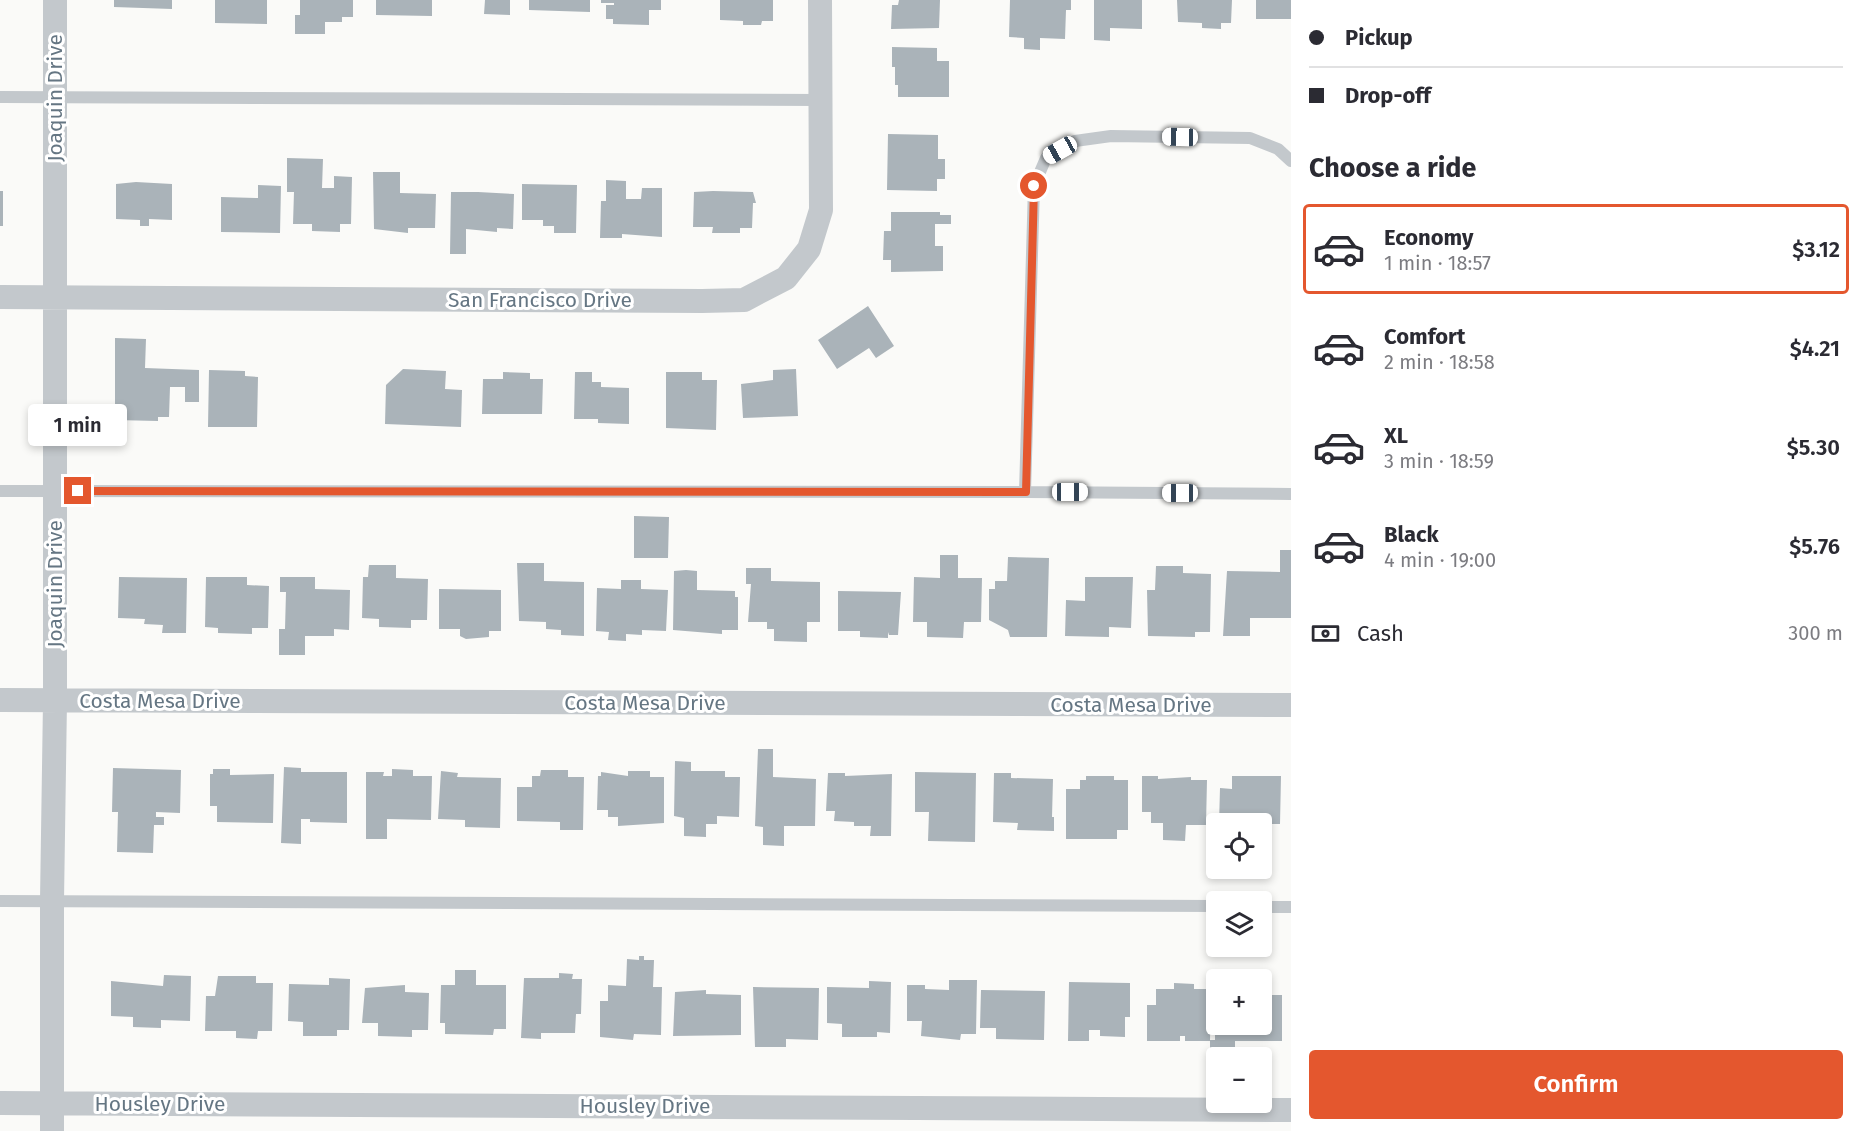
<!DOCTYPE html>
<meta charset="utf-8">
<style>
:root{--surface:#fff;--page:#f2f2f3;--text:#2b2b33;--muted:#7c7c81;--line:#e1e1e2;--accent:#e4572e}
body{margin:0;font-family:"Fira Sans",sans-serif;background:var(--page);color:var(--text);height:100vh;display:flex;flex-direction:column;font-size:22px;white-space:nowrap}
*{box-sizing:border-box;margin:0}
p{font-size:20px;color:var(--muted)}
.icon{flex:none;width:33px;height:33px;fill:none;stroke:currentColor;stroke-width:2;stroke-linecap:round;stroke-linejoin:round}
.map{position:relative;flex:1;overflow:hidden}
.details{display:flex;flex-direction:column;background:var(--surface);width:570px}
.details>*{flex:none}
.hud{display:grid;align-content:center;height:132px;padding:0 18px;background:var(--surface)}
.buttons{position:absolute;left:1206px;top:813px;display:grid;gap:12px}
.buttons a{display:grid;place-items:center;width:66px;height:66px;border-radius:6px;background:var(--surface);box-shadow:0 3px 9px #0003;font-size:30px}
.end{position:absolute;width:27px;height:27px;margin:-14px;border:8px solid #e4572e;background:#fff;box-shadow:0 0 0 3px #fff}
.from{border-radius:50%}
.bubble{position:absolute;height:42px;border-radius:6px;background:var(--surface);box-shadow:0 3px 9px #0003;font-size:20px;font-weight:600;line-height:42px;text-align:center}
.car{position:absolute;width:18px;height:36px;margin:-18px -9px;border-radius:8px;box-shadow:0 0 4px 2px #0007;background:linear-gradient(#fff 24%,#345 0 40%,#fff 0 76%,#345 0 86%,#fff 0)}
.hud b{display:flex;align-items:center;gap:21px;height:57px;font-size:22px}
.hud b+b{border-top:2px solid var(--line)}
.hud i{width:15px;height:15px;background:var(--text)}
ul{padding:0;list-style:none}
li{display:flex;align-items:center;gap:18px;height:90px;margin:0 12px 9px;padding:0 6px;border:3px solid transparent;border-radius:6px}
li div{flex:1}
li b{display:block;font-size:22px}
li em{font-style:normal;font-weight:600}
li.on{border-color:var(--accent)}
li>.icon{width:54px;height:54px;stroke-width:1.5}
h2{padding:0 18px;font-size:27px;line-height:72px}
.pay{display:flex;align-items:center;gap:15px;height:66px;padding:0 18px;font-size:22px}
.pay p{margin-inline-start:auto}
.button{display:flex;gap:12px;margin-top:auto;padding:12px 18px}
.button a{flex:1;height:69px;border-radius:6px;background:var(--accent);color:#fff;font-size:24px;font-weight:600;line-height:69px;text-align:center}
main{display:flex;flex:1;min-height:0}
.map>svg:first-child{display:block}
.building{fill:#aab3b9}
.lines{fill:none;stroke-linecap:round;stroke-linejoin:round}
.service{stroke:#c3c8cc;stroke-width:12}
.minor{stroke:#c3c8cc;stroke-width:24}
.route{stroke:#e4572e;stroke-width:8}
.labels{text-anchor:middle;stroke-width:6;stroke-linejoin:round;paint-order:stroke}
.street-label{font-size:21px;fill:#657683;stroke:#fff}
</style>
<main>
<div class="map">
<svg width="1291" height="1131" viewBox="0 0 1291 1131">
<rect width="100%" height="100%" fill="#fafaf8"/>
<path class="building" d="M 114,0 L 172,0 L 172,9 L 114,7 Z
M 215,0 L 267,0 L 267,24 L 215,23 Z
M 300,0 L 353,0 L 353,17 L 342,17 L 342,22 L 325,22 L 325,34 L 295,34 L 295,15 L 300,15 Z
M 376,0 L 432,0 L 432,16 L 376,15 Z
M 485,0 L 510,0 L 510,15 L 484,14 Z
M 529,0 L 590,0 L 590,12 L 529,10 Z
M 601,0 L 661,0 L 661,10 L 649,10 L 649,25 L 613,24 L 613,19 L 606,19 L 606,5 L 614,5 L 614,3 L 601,3 Z
M 720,0 L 773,0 L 773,21 L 762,21 L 761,25 L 743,25 L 743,21 L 720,20 Z
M 899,0 L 940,0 L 939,28 L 891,29 L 892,5 L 898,5 Z
M 1010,0 L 1071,0 L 1071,10 L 1066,10 L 1065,39 L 1040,38 L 1040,50 L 1024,49 L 1024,38 L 1009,37 Z
M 1094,0 L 1142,0 L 1142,29 L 1110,28 L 1110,41 L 1094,40 Z
M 1177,0 L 1232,0 L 1231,23 L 1221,23 L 1221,29 L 1202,28 L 1202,23 L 1178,22 Z
M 1256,0 L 1291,0 L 1291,19 L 1256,19 Z
M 892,47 L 937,48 L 937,61 L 949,61 L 949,97 L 898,97 L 898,85 L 895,85 L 895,67 L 892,67 Z
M 888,134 L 938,135 L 938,159 L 945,159 L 945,179 L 937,179 L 937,191 L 887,190 Z
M 287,158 L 323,159 L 322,188 L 334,188 L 334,176 L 352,177 L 351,224 L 340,224 L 340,232 L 312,231 L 312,224 L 293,224 L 294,192 L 287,192 Z
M 373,172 L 400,172 L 400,193 L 436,194 L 435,228 L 408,228 L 408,233 L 374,229 Z
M 606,180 L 626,181 L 626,199 L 641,199 L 642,188 L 662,188 L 662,237 L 622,234 L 622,238 L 600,238 L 601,201 L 606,201 Z
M 136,182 L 172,184 L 172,220 L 149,219 L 149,226 L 140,226 L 140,220 L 116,219 L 116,184 Z
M 522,184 L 577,185 L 576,233 L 554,233 L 554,226 L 543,226 L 543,220 L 522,220 Z
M 258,185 L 281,186 L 280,233 L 221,232 L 221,197 L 258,198 Z
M 0,191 L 3,191 L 3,226 L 0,226 Z
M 713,191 L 753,192 L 756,203 L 753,203 L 752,228 L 740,228 L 740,233 L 712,233 L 713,227 L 693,227 L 694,192 Z
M 451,192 L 478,192 L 514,194 L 513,229 L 497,228 L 497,232 L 466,229 L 466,254 L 450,254 Z
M 891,212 L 940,212 L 940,215 L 951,215 L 951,224 L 935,224 L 935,246 L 943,246 L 943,271 L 891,272 L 891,260 L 883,260 L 884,231 L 891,231 Z
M 868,306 L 894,346 L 876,358 L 869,348 L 837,369 L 818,340 Z
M 115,338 L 146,339 L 145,368 L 199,370 L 199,402 L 185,402 L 185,387 L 170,387 L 169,417 L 158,417 L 158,421 L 115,420 Z
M 403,369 L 446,371 L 445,389 L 462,390 L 461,427 L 385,424 L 386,385 Z
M 796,369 L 798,416 L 743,418 L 741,384 L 773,380 L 773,370 Z
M 209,370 L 245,371 L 245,376 L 258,377 L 257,427 L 208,427 Z
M 503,372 L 530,373 L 530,379 L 543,379 L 542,414 L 482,414 L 483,379 L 503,379 Z
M 575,372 L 592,372 L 592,382 L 601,382 L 601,387 L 629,388 L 629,424 L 598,423 L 598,419 L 574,419 Z
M 666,372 L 702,372 L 702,380 L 717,380 L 716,430 L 666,428 Z
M 634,516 L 669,517 L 668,558 L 634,558 Z
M 1280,550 L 1291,550 L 1291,618 L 1250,618 L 1250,636 L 1223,636 L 1227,571 L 1280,572 Z
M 940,555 L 958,555 L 958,578 L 982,578 L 981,622 L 964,622 L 963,638 L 927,637 L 927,622 L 913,622 L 914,577 L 940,578 Z
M 1008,557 L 1049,558 L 1047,637 L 1010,637 L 1008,630 L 989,620 L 989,589 L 995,589 L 995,581 L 1007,581 Z
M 517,563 L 544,563 L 544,581 L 584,582 L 584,636 L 561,635 L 561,630 L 546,629 L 546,622 L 519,621 Z
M 369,565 L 396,565 L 396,578 L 428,579 L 427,620 L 411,620 L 411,628 L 379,627 L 379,619 L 362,618 L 363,577 L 368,577 Z
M 1156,566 L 1183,566 L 1183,573 L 1211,574 L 1210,632 L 1195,632 L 1195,637 L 1148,636 L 1147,590 L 1155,590 Z
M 746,568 L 771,568 L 771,581 L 820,582 L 820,622 L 807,622 L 807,642 L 774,641 L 774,629 L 767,629 L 767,622 L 748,622 L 751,584 L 746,584 Z
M 686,570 L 697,571 L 697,590 L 735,591 L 735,597 L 738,597 L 738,630 L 722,630 L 722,634 L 673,630 L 674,571 Z
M 119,577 L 187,578 L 186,633 L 162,633 L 163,625 L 144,624 L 145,619 L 118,618 Z
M 206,577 L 247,577 L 247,585 L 269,586 L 268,628 L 252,628 L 252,634 L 218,633 L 218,628 L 205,627 Z
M 280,577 L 315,577 L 315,589 L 350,590 L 349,630 L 334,629 L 334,636 L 305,636 L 305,655 L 279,655 L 279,629 L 285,629 L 286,592 L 280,592 Z
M 1085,577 L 1133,577 L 1131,628 L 1109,627 L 1109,637 L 1065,636 L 1066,600 L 1085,601 Z
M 621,580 L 641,580 L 641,589 L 668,590 L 666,631 L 642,630 L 642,635 L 626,634 L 626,641 L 608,640 L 609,632 L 596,631 L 597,588 L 621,589 Z
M 439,589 L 501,590 L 501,631 L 489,631 L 489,637 L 466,639 L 460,636 L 460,629 L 439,629 Z
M 838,591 L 901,592 L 898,635 L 889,635 L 888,632 L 888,638 L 860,637 L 860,631 L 838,631 Z
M 758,749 L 773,749 L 773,777 L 816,779 L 815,826 L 784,826 L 784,846 L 763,845 L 763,827 L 755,826 Z
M 675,761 L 691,762 L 691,771 L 725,771 L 725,777 L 740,777 L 739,817 L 717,816 L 717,824 L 706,824 L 706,837 L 684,836 L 684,818 L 674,816 Z
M 284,767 L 301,768 L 301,772 L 347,772 L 347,823 L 310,822 L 310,819 L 301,819 L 301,844 L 281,843 Z
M 113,768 L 181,770 L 180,813 L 156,812 L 156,817 L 164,817 L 164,825 L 154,825 L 153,853 L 117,852 L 118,812 L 112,812 Z
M 213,769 L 230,769 L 230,775 L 274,774 L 273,823 L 217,822 L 217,806 L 210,806 L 210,774 L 213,774 Z
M 392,769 L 413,770 L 413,776 L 432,776 L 431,820 L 387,819 L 387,839 L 366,839 L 366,772 L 384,772 L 383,776 L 392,776 Z
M 541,770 L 568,770 L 568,777 L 584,777 L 583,830 L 560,830 L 560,822 L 517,821 L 517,787 L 532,787 L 532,776 L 540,776 Z
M 441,771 L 458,773 L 457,777 L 501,778 L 500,828 L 465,827 L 465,820 L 438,819 Z
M 628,771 L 650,771 L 650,777 L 664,777 L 664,823 L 618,826 L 618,817 L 608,817 L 608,810 L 597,810 L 598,776 L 601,776 L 601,772 L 628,776 Z
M 915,772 L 976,773 L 975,842 L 928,841 L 929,812 L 915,812 Z
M 828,773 L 845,773 L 845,776 L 892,774 L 891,836 L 870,836 L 871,826 L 854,826 L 854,822 L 834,821 L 835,811 L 826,811 Z
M 994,773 L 1011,773 L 1011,778 L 1053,779 L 1052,817 L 1054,817 L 1054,831 L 1017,830 L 1018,823 L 993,822 Z
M 1086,776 L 1114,776 L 1114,780 L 1128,780 L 1128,830 L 1117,830 L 1117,839 L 1066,839 L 1066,789 L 1080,789 L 1080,780 L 1086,780 Z
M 1142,776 L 1158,776 L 1158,779 L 1191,777 L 1191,780 L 1207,780 L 1206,825 L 1186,825 L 1185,841 L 1163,840 L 1163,823 L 1151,823 L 1151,812 L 1142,812 Z
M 1232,776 L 1281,776 L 1280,824 L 1219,824 L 1220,788 L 1232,789 Z
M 639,956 L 644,956 L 644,960 L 654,960 L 653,987 L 662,987 L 661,1035 L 634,1034 L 633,1040 L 600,1037 L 600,1001 L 608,1001 L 608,985 L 626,986 L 627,959 L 639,960 Z
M 1238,969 L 1253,969 L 1253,980 L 1238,980 Z
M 455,970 L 476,970 L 476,985 L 506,985 L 506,1029 L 494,1029 L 493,1035 L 445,1034 L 445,1023 L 440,1023 L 441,985 L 455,985 Z
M 559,973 L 573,974 L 572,979 L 582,979 L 581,1014 L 576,1014 L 575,1033 L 541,1033 L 541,1039 L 521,1038 L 524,978 L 559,978 Z
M 164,975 L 191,976 L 190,1021 L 161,1020 L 161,1028 L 133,1027 L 133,1017 L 111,1016 L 111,981 L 163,986 Z
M 218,976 L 256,976 L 256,983 L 273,983 L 272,1031 L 258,1031 L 257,1039 L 236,1038 L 236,1031 L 205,1031 L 206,996 L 215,996 Z
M 329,978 L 350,979 L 349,1030 L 337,1030 L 337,1036 L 303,1036 L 303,1022 L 288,1021 L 289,984 L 329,985 Z
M 949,980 L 977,980 L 976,1034 L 961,1034 L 960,1040 L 921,1036 L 922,1021 L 907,1021 L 907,985 L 925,985 L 925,989 L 949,990 Z
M 869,981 L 891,982 L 890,1033 L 877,1032 L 877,1037 L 842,1037 L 842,1024 L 827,1023 L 827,987 L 869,988 Z
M 1069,982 L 1130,983 L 1130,1017 L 1125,1017 L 1125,1037 L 1100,1036 L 1100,1030 L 1089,1030 L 1089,1041 L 1068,1041 Z
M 1174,983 L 1194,984 L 1194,989 L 1211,989 L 1210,1041 L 1185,1041 L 1185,1036 L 1180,1036 L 1180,1041 L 1147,1041 L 1147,1005 L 1156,1005 L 1156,989 L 1174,989 Z
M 405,985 L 405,992 L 429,993 L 428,1030 L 412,1030 L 412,1037 L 378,1036 L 378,1023 L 362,1023 L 365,988 Z
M 753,987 L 819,988 L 818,1040 L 786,1039 L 786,1047 L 755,1047 Z
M 706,990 L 706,994 L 741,995 L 741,1035 L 673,1036 L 675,992 Z
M 981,990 L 1045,991 L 1044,1040 L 996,1039 L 996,1028 L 980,1028 Z
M 1262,995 L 1282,995 L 1282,1041 L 1235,1041 L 1235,1058 L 1216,1058 L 1216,1067 L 1210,1067 L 1210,1040 L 1215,1040 L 1215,1024 L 1262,1024 Z"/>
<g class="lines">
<path class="service" d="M 0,97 L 820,100
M 0,491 L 1025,492 L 1291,494
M 1025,492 L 1034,186 L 1046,158 L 1075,141 L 1111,136 L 1250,138 L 1278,149 L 1291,161
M 0,901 L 1216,906
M 1262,907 L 1291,907"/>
<path class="minor" d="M 0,297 L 702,301 L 744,300 L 786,278 L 809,249 L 821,210 L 820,0
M 0,700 L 1291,705
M 0,1103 L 1291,1110
M 52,1131 L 52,901 L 55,701 L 55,0"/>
</g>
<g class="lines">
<path class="route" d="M 78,491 L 1026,492 L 1034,186"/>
</g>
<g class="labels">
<g class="street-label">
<text transform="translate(55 98) rotate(-90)" y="7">Joaquin Drive</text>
<text x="540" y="307">San Francisco Drive</text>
<text transform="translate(55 584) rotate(-90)" y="7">Joaquin Drive</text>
<text x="160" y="708">Costa Mesa Drive</text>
<text x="645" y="710">Costa Mesa Drive</text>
<text x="1131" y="712">Costa Mesa Drive</text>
<text x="160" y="1111">Housley Drive</text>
<text x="645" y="1113">Housley Drive</text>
</g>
</g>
</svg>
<div class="buttons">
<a><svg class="icon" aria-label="locate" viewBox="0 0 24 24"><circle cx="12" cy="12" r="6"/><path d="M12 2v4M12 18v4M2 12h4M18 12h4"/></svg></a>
<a><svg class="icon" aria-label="layers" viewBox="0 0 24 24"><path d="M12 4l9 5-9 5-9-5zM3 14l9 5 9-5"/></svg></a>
<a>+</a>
<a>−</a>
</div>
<i class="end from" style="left:1034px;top:186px"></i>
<i class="end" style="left:78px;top:491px"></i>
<div class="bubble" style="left:28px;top:404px;width:99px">1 min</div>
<i class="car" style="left:1180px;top:137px;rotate:271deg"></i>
<i class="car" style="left:1060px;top:150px;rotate:241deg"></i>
<i class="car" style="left:1070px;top:492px;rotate:90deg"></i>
<i class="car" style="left:1180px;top:493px;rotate:270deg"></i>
</div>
<section class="details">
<div class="hud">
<b><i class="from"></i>Pickup</b>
<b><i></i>Drop-off</b>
</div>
<h2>Choose a ride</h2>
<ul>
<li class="on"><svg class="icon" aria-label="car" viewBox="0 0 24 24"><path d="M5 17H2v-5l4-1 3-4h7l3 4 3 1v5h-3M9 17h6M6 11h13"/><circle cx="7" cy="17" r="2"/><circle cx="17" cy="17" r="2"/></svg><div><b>Economy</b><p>1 min · 18:57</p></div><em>$3.12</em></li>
<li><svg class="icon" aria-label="car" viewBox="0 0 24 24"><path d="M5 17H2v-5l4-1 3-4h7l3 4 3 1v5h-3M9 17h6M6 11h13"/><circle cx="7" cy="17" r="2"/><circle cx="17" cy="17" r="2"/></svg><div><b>Comfort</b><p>2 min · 18:58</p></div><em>$4.21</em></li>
<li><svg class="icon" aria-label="car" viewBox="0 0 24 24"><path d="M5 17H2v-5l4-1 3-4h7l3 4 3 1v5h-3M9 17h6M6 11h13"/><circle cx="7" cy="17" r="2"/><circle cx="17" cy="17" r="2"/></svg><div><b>XL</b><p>3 min · 18:59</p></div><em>$5.30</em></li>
<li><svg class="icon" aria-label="car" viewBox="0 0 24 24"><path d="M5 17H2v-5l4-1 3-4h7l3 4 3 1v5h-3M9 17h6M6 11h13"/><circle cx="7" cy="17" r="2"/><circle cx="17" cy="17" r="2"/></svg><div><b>Black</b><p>4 min · 19:00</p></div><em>$5.76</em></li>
</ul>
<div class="pay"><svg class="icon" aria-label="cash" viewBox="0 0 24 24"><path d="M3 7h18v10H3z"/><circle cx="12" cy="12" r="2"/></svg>Cash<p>300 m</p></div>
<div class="button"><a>Confirm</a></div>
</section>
</main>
